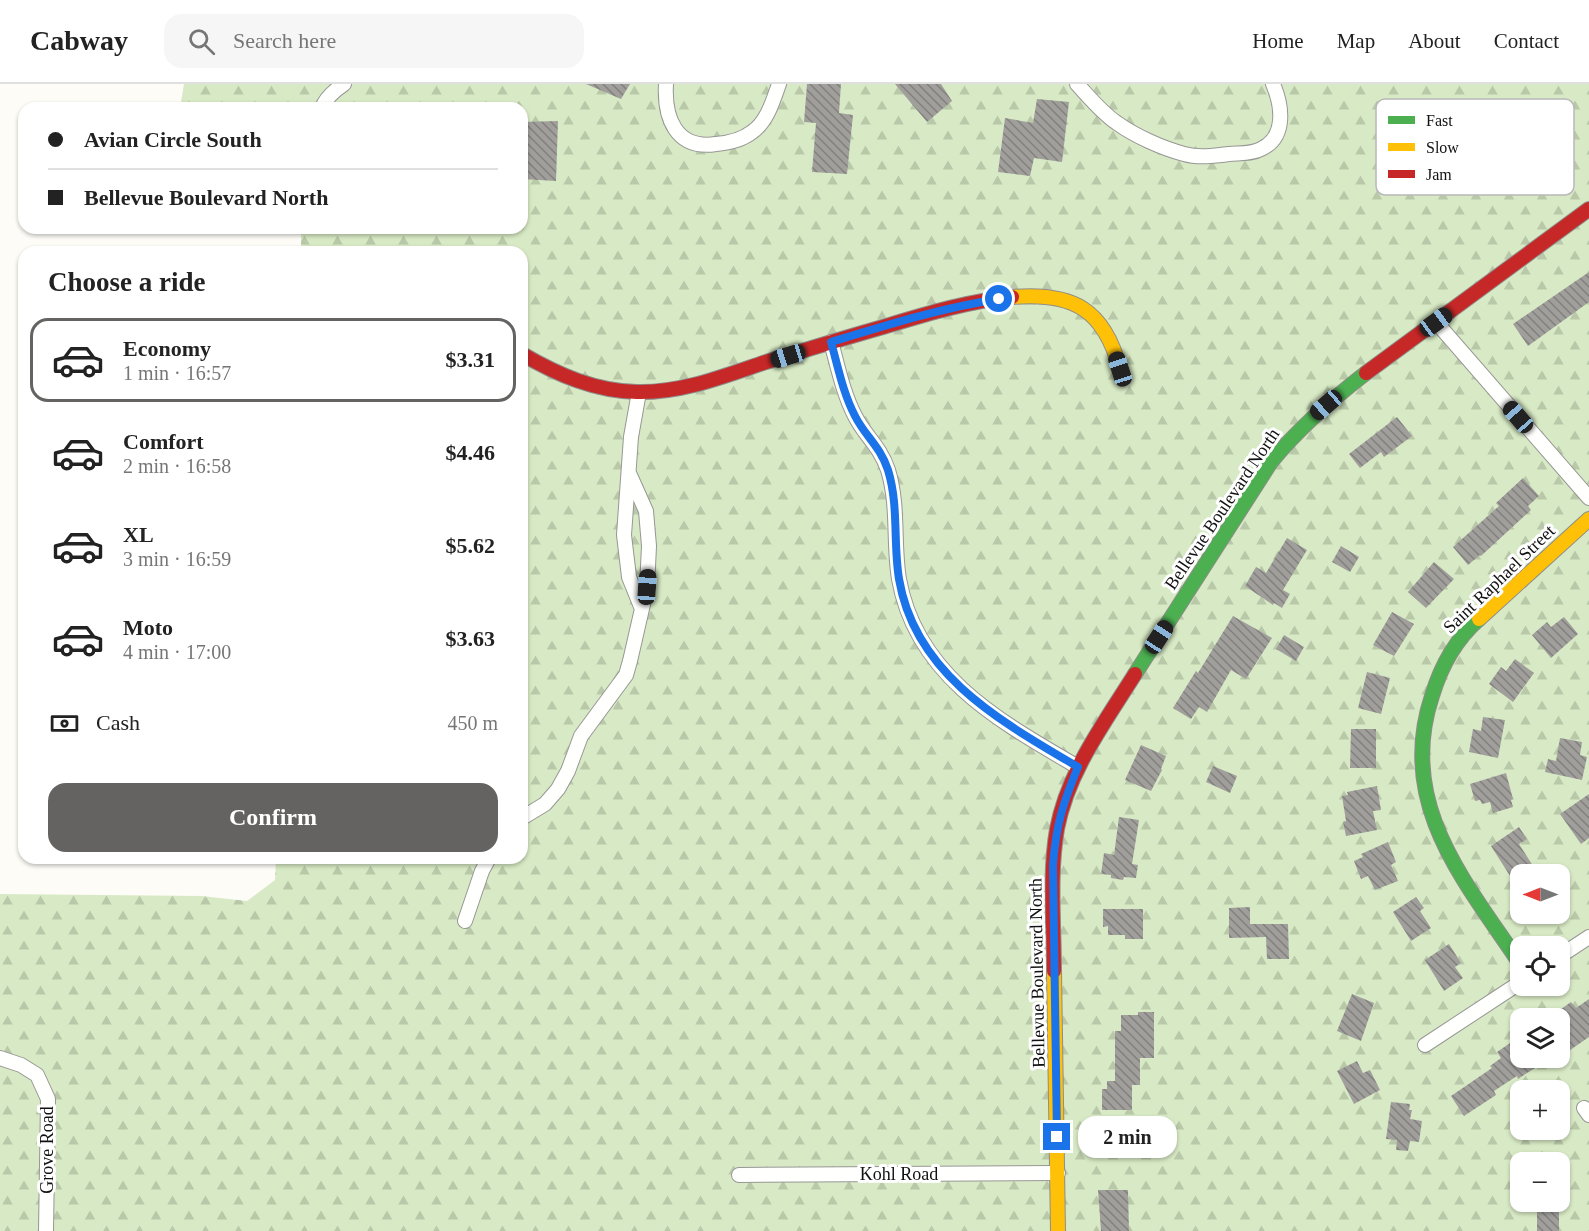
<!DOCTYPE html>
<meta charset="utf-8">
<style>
:root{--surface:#fff;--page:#f6f6f6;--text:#222;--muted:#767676;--line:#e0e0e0;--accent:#646362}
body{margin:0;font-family:"Times New Roman",serif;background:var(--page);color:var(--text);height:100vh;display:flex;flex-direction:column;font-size:22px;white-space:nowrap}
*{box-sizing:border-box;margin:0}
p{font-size:20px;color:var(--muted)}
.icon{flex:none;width:33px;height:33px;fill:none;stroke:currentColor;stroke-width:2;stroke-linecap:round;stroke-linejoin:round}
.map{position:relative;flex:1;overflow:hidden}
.drawer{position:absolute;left:18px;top:162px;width:510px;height:618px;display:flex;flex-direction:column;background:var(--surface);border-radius:18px;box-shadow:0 2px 4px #0004}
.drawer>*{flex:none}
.top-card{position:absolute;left:18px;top:18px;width:510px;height:132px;border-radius:18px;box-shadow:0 2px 4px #0004;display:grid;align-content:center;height:132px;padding:0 30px;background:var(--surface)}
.needle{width:39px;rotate:270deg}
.fabs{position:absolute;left:1510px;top:780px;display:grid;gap:12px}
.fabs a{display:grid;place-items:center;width:60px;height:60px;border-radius:12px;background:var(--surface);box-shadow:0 2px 4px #0004;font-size:30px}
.end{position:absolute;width:27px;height:27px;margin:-14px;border:8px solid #1a73e8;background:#fff;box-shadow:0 0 0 3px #fff}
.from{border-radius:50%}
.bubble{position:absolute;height:42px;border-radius:18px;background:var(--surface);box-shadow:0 2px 4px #0004;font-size:20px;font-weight:700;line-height:42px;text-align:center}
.car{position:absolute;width:18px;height:36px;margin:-18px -9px;border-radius:8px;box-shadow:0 0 4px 2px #0007;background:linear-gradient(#222 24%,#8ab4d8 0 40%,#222 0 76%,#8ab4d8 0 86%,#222 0)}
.top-card b{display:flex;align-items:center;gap:21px;height:57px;font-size:22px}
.top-card b+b{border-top:2px solid var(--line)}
.top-card i{width:15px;height:15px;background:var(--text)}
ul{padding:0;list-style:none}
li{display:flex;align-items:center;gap:18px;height:84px;margin:0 12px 9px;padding:0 18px;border:3px solid transparent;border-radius:18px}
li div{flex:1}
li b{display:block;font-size:22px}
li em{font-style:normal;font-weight:700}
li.active{border-color:var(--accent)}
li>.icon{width:54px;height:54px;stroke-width:1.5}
h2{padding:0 30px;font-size:27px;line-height:72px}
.pay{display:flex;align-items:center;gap:15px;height:66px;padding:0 30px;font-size:22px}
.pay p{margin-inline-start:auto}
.action{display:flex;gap:12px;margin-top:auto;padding:12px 30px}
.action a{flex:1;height:69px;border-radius:18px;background:var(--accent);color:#fff;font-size:24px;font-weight:700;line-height:69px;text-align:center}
header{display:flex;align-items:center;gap:36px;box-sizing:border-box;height:84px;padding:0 30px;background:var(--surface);border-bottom:2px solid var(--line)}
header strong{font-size:28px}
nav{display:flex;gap:33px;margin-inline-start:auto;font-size:21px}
.search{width:420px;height:54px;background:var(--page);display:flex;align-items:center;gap:15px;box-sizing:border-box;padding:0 21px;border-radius:18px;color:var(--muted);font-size:22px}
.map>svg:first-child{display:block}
.forest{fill:url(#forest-firs);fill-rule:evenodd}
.building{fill:url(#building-back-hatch)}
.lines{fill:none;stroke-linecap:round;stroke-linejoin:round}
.street-casing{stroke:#979795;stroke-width:16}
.fast-casing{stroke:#8e8d8b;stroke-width:16}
.slow-casing{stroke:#8e8d8b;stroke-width:16}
.jam-casing{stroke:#8e8d8b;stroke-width:16}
.street{stroke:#fffffe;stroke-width:14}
.fast{stroke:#4caf50;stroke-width:14}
.slow{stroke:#ffc107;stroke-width:14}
.jam{stroke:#c62828;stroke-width:14}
.route{stroke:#1a73e8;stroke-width:8}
.labels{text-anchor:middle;stroke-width:6;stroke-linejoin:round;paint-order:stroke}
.street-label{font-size:18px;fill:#111;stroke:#fff}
.key{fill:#fff;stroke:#b8b8b8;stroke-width:1.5}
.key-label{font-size:16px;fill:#111}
</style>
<header>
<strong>Cabway</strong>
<div class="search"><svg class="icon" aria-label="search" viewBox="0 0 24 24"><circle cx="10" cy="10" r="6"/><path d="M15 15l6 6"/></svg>Search here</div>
<nav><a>Home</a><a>Map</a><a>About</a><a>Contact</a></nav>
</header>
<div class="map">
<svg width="1589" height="1147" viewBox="0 0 1589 1147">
<defs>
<pattern id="forest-firs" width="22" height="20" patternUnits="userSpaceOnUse" patternTransform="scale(1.5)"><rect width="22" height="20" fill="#d8eac5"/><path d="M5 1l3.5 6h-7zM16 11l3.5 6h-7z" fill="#b8c8a8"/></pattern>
<pattern id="building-back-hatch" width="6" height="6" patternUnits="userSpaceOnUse" patternTransform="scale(1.5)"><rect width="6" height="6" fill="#a19f9c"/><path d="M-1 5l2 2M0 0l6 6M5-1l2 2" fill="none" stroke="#82807e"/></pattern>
</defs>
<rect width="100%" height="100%" fill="#fdfcf7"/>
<path class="forest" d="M 184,0 L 1589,0 L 1589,1147 L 0,1147 L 0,810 L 202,812 L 247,817 L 275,796 L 276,774 L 522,774 L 522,168 L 301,168 L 301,144 L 522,144 L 522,24 L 180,24 ZM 1521,790 L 1560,790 L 1560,830 L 1521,830 ZM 1521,862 L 1560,862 L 1560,902 L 1521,902 ZM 1521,934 L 1560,934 L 1560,974 L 1521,974 ZM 1521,1006 L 1560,1006 L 1560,1046 L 1521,1046 ZM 1521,1078 L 1560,1078 L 1560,1118 L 1521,1118 Z"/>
<path class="building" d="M 586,0 L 630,0 L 621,15 Z
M 807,0 L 841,0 L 839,29 L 853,31 L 847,90 L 812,88 L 816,39 L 804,38 Z
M 895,0 L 941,0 L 952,17 L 927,38 Z
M 1037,15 L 1069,18 L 1062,78 L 1034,74 L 1030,92 L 998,88 L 1005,34 L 1033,39 Z
M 558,37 L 556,97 L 522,95 L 522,38 Z
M 1589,188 L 1589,218 L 1528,262 L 1513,240 Z
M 1397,333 L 1412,352 L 1384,373 L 1381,368 L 1360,384 L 1349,370 Z
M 1523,394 L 1539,412 L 1528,422 L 1531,426 L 1481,472 L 1480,471 L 1468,481 L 1453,463 L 1499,422 L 1496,419 Z
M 1287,454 L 1307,466 L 1283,506 L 1290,510 L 1282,524 L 1274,519 L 1273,521 L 1245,502 L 1256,483 L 1266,489 Z
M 1341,462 L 1359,473 L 1350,488 L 1332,478 Z
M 1434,478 L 1454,495 L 1426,524 L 1408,508 Z
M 1392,528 L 1414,540 L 1394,572 L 1373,561 Z
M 1233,532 L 1272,554 L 1246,595 L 1231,586 L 1207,628 L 1199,623 L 1191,635 L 1173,624 L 1196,587 L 1198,589 Z
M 1564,533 L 1578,550 L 1551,574 L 1532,551 L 1547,538 L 1551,543 Z
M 1284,551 L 1304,563 L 1296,577 L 1276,565 Z
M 1515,575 L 1534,589 L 1513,618 L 1489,600 L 1501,583 L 1506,587 Z
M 1367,588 L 1390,594 L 1381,630 L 1358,624 Z
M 1483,633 L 1505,636 L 1498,674 L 1469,668 L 1473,645 L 1481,647 Z
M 1351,645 L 1376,645 L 1376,684 L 1350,684 Z
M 1560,654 L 1582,658 L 1580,671 L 1587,673 L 1582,696 L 1545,688 L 1548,675 L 1556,677 Z
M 1141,661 L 1166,672 L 1161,685 L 1162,686 L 1151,707 L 1125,696 Z
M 1213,682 L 1237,692 L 1230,709 L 1206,698 Z
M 1506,689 L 1513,715 L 1511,716 L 1513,723 L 1493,729 L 1490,718 L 1482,720 L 1480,716 L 1475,717 L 1470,700 Z
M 1377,702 L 1381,726 L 1373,727 L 1377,746 L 1346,752 L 1343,738 L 1346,737 L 1342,712 L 1348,711 L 1347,708 Z
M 1589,710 L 1589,754 L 1581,760 L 1560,730 Z
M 1119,733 L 1139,736 L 1132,780 L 1138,781 L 1136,794 L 1124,793 L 1123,796 L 1111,794 L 1111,791 L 1101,790 L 1104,769 L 1114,771 Z
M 1519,743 L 1527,755 L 1519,760 L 1533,782 L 1512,795 L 1491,762 Z
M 1388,758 L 1396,778 L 1391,781 L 1398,797 L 1375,806 L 1368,792 L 1361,795 L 1354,777 L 1363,773 L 1361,770 Z
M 1416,813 L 1424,824 L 1420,827 L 1431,844 L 1411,857 L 1393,828 Z
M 1250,823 L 1250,840 L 1288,840 L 1289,875 L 1267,875 L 1266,853 L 1229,854 L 1229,824 Z
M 1103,825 L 1143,825 L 1143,855 L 1125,855 L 1125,851 L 1108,851 L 1108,842 L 1103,843 Z
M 1449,860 L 1461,879 L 1455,883 L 1463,894 L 1444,907 L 1425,876 Z
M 1352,910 L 1374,919 L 1361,957 L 1337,947 Z
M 1589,915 L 1589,953 L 1560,973 L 1560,934 L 1557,934 L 1554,930 L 1571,918 L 1576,924 Z
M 1138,928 L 1154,928 L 1154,974 L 1140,974 L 1140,1001 L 1132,1001 L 1132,1026 L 1102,1026 L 1102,1005 L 1107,1005 L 1107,997 L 1115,997 L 1115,947 L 1121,947 L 1121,931 L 1138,931 Z
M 1516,955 L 1521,962 L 1521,974 L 1537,974 L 1535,984 L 1518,995 L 1517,992 L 1494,1007 L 1496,1011 L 1464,1032 L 1451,1012 L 1492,984 L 1490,982 L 1501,974 L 1497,968 Z
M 1357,977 L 1363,989 L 1370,986 L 1380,1006 L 1354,1020 L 1337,987 Z
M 1391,1018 L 1410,1020 L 1409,1026 L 1412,1026 L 1410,1035 L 1422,1037 L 1419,1058 L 1410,1057 L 1408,1067 L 1396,1066 L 1397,1056 L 1386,1055 Z
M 1098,1106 L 1128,1106 L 1129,1147 L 1101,1147 Z
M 1537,1127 L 1559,1127 L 1559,1147 L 1537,1147 Z"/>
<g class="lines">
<g class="street-casing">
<path id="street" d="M 666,0 C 664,34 676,66 716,60 C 728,59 742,56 752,48 C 767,38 773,17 779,0
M 1077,0 C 1089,13 1102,29 1117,39 C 1135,52 1162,64 1184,70 C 1198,74 1214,72 1229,70 C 1240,69 1252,70 1261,65 C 1287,53 1282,21 1273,0
M 322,24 C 326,13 335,6 344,0
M 1436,238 L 1589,414
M 831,258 C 838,283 843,309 855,332 C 865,352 880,362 888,386 C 899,422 893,459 899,495 C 916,592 1001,638 1078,683
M 639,308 L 631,353 L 624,451 L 629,493 L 642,525
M 522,734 L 545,720 L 558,705 L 568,687 L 581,652 L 626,591 L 630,577 L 647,503 L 649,462 L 646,427 L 629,389
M 465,837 L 482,787 L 489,774
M 1560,872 L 1589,853
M 1425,961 L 1521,898
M 0,974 L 21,981 L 37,991 L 48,1015 L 46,1147
M 1584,1024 L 1589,1031
M 739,1091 L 1058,1089"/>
</g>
<g class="fast-casing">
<path id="fast" d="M 1479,535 C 1455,556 1441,582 1432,612 C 1396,720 1465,797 1521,881
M 1135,590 L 1271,378 C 1299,344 1331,316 1366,289"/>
</g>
<g class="slow-casing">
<path id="slow" d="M 1012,213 C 1073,208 1104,225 1120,285
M 1479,535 L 1589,435
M 1054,887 L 1058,1147"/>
</g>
<g class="jam-casing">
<path id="jam" d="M 522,270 C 558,291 595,307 637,308 C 682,309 724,292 766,278 C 805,266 844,254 883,243 C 926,230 968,217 1012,213
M 1366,289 L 1589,125
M 1054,887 C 1054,840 1049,791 1057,745 C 1068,687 1105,638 1135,590"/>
</g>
<use href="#street" class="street"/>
<use href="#fast" class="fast"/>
<use href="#slow" class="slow"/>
<use href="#jam" class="jam"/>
</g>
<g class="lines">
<path class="route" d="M 999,215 C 941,224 887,241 831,258 C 838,283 843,309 855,332 C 865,352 880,362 888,386 C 899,422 893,459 899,495 C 915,591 1002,638 1078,683 C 1063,719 1056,741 1053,781 L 1057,1053"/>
</g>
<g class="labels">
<g class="street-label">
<text transform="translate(1222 425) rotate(-56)" y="6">Bellevue Boulevard North</text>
<text transform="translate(1499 495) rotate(-44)" y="6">Saint Raphael Street</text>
<text transform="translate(1037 889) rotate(-91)" y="6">Bellevue Boulevard North</text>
<text transform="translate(47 1066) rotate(-90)" y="6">Grove Road</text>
<text x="899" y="1096">Kohl Road</text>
</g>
</g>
<rect x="1376" y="15" width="198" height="96" rx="9" class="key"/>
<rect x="1388" y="32" width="27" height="8" fill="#4caf50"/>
<rect x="1388" y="59" width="27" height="8" fill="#ffc107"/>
<rect x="1388" y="86" width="27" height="8" fill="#c62828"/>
<g class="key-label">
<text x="1426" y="42">Fast</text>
<text x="1426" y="69">Slow</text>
<text x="1426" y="96">Jam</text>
</g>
</svg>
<div class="fabs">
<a><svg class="needle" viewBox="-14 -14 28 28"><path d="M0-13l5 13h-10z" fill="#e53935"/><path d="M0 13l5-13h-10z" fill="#767676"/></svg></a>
<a><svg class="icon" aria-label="locate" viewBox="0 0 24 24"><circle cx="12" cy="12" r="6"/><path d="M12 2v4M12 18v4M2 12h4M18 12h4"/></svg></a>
<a><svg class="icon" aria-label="layers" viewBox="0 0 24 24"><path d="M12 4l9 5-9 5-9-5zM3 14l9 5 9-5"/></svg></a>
<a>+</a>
<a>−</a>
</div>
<i class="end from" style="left:999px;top:215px"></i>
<i class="end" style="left:1057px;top:1053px"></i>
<div class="bubble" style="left:1078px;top:1032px;width:99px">2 min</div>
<i class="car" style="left:1436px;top:238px;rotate:54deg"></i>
<i class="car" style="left:788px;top:272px;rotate:253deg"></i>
<i class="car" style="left:1120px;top:285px;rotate:342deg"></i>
<i class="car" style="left:1326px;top:321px;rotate:229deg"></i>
<i class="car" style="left:1518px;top:333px;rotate:319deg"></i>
<i class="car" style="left:647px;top:503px;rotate:4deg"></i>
<i class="car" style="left:1159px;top:553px;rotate:33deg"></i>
<div class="top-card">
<b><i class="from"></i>Avian Circle South</b>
<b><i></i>Bellevue Boulevard North</b>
</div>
<section class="drawer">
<h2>Choose a ride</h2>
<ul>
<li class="active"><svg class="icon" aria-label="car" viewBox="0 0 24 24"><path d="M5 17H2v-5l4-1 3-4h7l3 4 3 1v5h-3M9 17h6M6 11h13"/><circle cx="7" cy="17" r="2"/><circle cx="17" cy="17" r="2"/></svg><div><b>Economy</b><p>1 min · 16:57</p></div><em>$3.31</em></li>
<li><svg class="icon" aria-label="car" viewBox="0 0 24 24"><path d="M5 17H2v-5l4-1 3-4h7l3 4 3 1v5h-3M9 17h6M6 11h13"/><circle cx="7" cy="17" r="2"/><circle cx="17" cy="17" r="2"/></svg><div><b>Comfort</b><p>2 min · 16:58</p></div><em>$4.46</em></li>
<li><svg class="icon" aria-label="car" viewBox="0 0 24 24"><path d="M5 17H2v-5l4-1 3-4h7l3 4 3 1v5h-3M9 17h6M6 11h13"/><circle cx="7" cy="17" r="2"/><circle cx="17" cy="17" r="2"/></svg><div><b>XL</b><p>3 min · 16:59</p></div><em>$5.62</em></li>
<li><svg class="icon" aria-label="car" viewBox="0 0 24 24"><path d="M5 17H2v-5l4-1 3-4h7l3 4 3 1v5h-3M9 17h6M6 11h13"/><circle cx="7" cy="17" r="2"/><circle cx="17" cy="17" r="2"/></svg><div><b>Moto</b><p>4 min · 17:00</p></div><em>$3.63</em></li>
</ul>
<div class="pay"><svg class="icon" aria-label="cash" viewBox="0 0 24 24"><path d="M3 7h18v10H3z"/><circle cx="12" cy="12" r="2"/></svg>Cash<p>450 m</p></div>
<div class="action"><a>Confirm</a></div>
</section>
</div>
